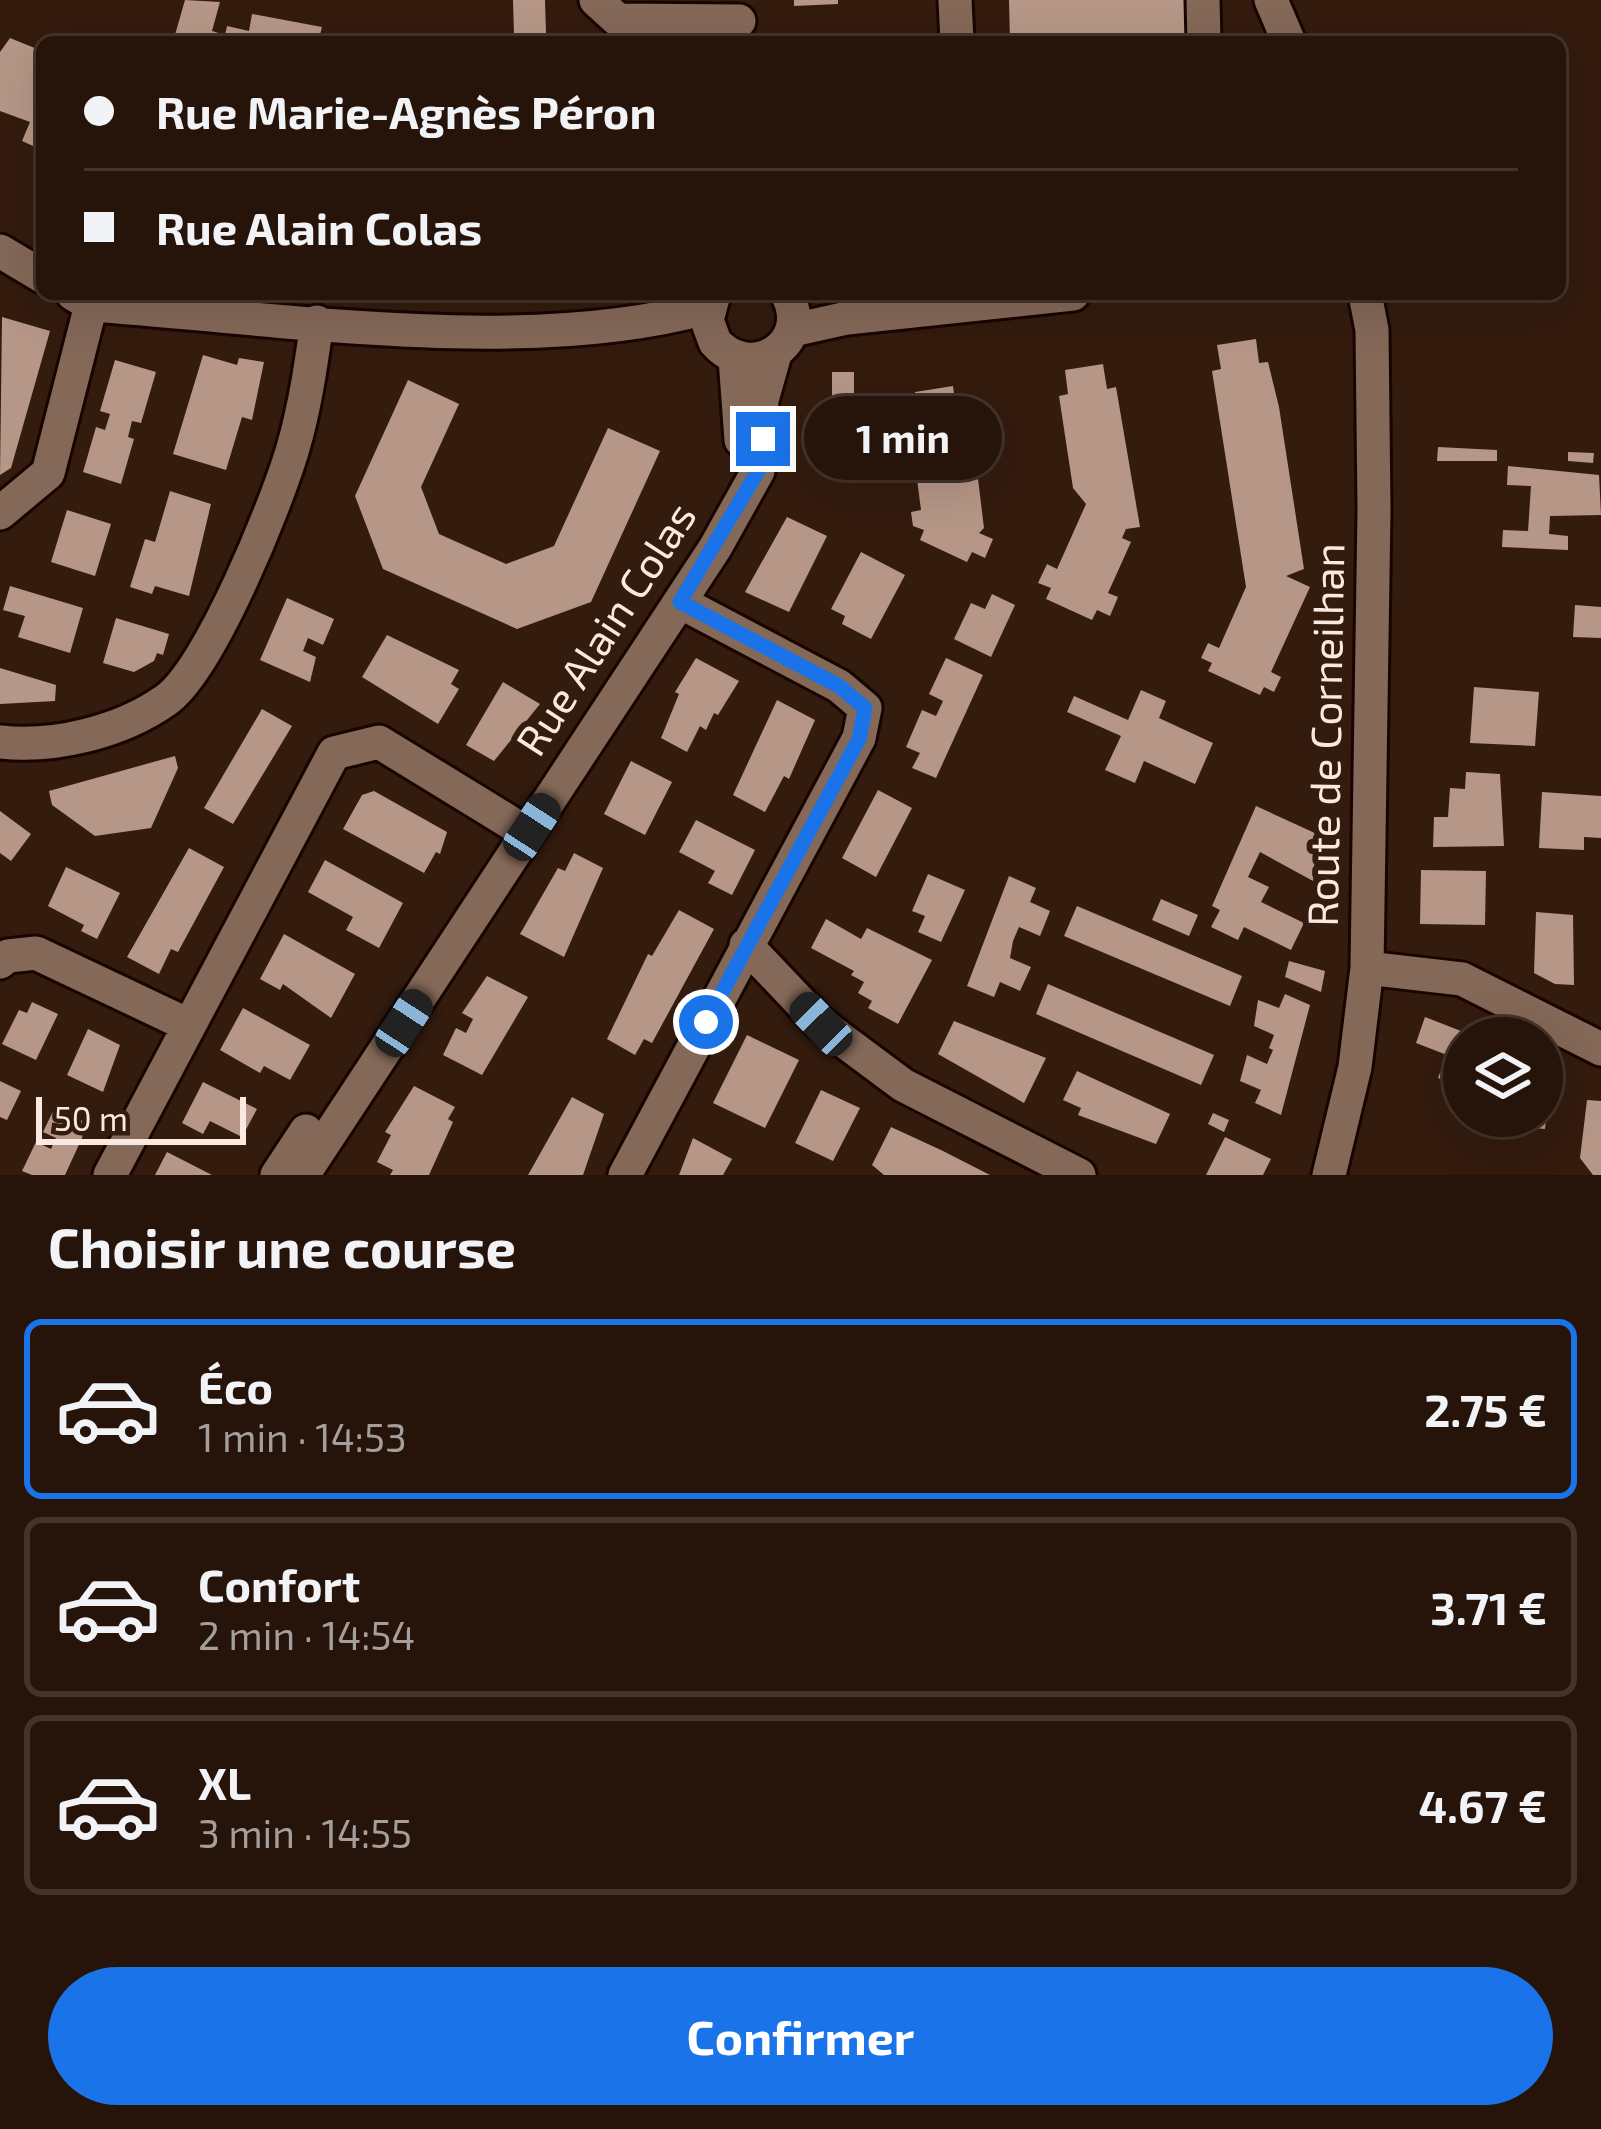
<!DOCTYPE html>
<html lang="fr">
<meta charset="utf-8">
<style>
:root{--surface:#26140a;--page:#322118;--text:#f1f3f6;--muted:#a49e9c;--line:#42332b;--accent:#1a73e8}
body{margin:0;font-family:"Exo 2",sans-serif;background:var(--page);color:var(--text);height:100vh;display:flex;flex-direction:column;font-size:45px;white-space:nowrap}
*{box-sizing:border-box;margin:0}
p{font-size:39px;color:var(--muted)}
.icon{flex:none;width:66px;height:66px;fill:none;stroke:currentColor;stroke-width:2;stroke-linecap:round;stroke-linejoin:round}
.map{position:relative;height:1175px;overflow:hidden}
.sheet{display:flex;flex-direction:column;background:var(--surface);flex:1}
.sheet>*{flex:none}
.top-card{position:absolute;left:36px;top:36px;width:1530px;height:264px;border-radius:18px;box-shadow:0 12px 48px #0002,0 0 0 3px var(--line);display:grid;align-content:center;height:264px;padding:0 48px;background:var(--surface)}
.fabs{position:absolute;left:1443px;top:1017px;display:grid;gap:24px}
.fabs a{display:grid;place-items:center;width:120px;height:120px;border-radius:50%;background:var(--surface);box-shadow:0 12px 48px #0002,0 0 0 3px var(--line);font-size:60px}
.scale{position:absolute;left:36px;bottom:30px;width:210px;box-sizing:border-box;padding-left:12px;border:6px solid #fae9e0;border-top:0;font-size:33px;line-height:42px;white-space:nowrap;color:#fae9e0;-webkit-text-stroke:9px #331b0e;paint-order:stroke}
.end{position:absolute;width:54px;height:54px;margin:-27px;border:15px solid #1a73e8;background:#fff;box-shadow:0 0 0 6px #fff}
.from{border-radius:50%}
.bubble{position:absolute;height:84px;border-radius:42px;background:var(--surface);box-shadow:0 12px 48px #0002,0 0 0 3px var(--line);font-size:39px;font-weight:700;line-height:84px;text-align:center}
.car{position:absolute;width:36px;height:72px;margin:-36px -18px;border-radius:15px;box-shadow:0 0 9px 3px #0007;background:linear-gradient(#222 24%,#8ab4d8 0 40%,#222 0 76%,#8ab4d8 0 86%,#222 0)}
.top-card b{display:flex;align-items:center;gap:42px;height:114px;font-size:45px}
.top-card b+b{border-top:3px solid var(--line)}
.top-card i{width:30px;height:30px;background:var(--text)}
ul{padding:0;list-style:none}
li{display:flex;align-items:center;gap:36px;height:180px;margin:0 24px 18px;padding:0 24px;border:6px solid var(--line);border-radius:18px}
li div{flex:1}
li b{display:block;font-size:45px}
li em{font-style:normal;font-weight:700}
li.selected{border-color:var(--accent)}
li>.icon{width:108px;height:108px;stroke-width:1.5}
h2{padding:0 48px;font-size:54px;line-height:144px}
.primary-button{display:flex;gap:24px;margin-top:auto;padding:24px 48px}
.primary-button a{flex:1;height:138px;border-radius:72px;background:var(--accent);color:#fff;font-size:48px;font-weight:700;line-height:138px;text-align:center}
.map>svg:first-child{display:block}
.building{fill:#b69787}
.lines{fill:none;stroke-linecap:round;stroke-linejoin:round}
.minor-casing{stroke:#190500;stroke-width:39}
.minor{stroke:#846858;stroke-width:33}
.route{stroke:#1a73e8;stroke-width:15}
.labels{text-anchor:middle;stroke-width:12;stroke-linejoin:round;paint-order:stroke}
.street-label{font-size:42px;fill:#fae9e0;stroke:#331b0e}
</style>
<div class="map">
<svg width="1601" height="1175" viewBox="0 0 1601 1175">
<rect width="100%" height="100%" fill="#331b0e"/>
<path class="building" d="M 185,0 L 220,2 L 212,31 L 225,35 L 227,26 L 249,31 L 252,14 L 322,27 L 318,42 L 173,42 Z
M 513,0 L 545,0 L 546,33 L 514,34 Z
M 794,0 L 838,0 L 838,4 L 794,6 Z
M 1009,0 L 1188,0 L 1189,42 L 1010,42 Z
M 10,38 L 42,51 L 34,81 L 42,85 L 42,150 L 22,141 L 30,122 L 0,111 L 0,52 Z
M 2,317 L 50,331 L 11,468 L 0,475 Z
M 1256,339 L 1259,363 L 1268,362 L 1279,407 L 1304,569 L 1286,576 L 1310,587 L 1271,672 L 1281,677 L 1274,692 L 1264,687 L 1260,695 L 1208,671 L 1212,663 L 1201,658 L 1208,643 L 1219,648 L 1246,587 L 1212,371 L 1221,369 L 1217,345 Z
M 203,355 L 237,365 L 239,358 L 264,362 L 252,420 L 242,417 L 226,470 L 173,454 Z
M 115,360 L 156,372 L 141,423 L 132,421 L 128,437 L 134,439 L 121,484 L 83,472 L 96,427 L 105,430 L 110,414 L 100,411 Z
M 1103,364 L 1107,389 L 1116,387 L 1140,527 L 1126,529 L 1122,538 L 1131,542 L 1108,593 L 1118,597 L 1110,616 L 1097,610 L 1092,620 L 1046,599 L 1051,588 L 1038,583 L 1047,564 L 1057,569 L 1086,504 L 1073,488 L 1059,396 L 1068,394 L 1065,370 Z
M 832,372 L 854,372 L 854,421 L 832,421 Z
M 408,380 L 459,404 L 421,487 L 439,534 L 506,564 L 554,546 L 608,428 L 660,451 L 591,602 L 517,629 L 383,569 L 355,496 Z
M 953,386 L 956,410 L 966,409 L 975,454 L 984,528 L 979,533 L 993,539 L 985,558 L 972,552 L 967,562 L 920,540 L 924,530 L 913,526 L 911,512 L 921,510 L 909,417 L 919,416 L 915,392 Z
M 1438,447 L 1497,450 L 1497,461 L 1437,461 Z
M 1568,452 L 1594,453 L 1593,463 L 1568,461 Z
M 1508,466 L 1599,475 L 1601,515 L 1550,516 L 1549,534 L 1568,536 L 1568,550 L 1502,547 L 1503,530 L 1528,531 L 1531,486 L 1507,485 Z
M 170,491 L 211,504 L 189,596 L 155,586 L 152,594 L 130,587 L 145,539 L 155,542 Z
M 67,510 L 111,524 L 95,576 L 51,562 Z
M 787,517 L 827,536 L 789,612 L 745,592 Z
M 861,552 L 905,575 L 871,639 L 842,624 L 845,616 L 831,609 Z
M 10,586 L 83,608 L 70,653 L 18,637 L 25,616 L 3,610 Z
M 992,594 L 1015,605 L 991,657 L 954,639 L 971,603 L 985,609 Z
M 287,598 L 334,619 L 323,645 L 308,638 L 303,651 L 316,657 L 310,682 L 260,660 Z
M 1575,605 L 1601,607 L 1601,638 L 1573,637 Z
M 116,618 L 169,634 L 163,655 L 157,653 L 154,661 L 134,672 L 103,663 Z
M 387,635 L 459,670 L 451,684 L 459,689 L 438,724 L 362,677 Z
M 696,658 L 739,681 L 718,715 L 714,713 L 706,730 L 700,726 L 687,752 L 661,738 L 679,694 L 675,692 Z
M 946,658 L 983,675 L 936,778 L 912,768 L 920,753 L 906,747 L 922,710 L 936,716 L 943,701 L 929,694 Z
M 0,668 L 56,685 L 55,701 L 0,704 Z
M 503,682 L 540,704 L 494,761 L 466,745 Z
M 1474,687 L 1539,692 L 1535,746 L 1470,743 Z
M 1141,690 L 1166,701 L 1159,718 L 1213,743 L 1195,784 L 1144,761 L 1135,783 L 1105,770 L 1121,736 L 1067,712 L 1074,696 L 1128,720 Z
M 777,700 L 815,720 L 789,779 L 784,776 L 765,812 L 733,795 Z
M 262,709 L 292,726 L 233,824 L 204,808 Z
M 175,756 L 178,768 L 151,828 L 95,836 L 52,805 L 49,791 Z
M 631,761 L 672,782 L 645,835 L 604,814 Z
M 1466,772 L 1500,774 L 1504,846 L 1433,847 L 1434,817 L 1448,817 L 1450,788 L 1465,789 Z
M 878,790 L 912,808 L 876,877 L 842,858 Z
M 374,791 L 447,832 L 440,854 L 436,852 L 424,873 L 343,829 L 362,795 Z
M 1542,792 L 1601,796 L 1601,838 L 1584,837 L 1584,850 L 1539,848 Z
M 1256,806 L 1317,834 L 1313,881 L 1260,852 L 1248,877 L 1269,887 L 1261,902 L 1304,923 L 1291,950 L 1244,927 L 1238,940 L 1211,927 L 1220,910 L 1212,906 Z
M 0,811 L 31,834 L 11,861 L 0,853 Z
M 696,820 L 755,850 L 732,895 L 708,883 L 715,871 L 679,852 Z
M 189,848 L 224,867 L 178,952 L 171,949 L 159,974 L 127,957 Z
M 574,853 L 603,868 L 564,957 L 520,934 L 558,868 L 565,871 Z
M 325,860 L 403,903 L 379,948 L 346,930 L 353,917 L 308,892 Z
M 66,867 L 120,893 L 97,939 L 81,931 L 84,925 L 48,906 Z
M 1421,870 L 1486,871 L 1485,925 L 1420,924 Z
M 928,874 L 965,890 L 941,942 L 918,932 L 925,916 L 912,911 Z
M 1009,876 L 1036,888 L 1030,902 L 1050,911 L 1040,936 L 1019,927 L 1013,941 L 1010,958 L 1031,967 L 1020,991 L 1000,982 L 994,997 L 967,986 Z
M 1161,899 L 1198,915 L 1189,936 L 1152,920 Z
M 1077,906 L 1242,976 L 1230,1006 L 1064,936 Z
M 679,910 L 714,929 L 652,1043 L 644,1039 L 635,1055 L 607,1039 L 648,954 L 652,956 Z
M 1536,912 L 1573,915 L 1574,985 L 1555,984 L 1534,973 Z
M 826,919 L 861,939 L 867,928 L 932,960 L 898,1024 L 868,1008 L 872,1001 L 858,993 L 864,982 L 851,975 L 854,971 L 811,948 Z
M 284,934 L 355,974 L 331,1018 L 283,984 L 280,990 L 260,979 Z
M 1289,961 L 1325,971 L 1321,992 L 1285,977 Z
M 487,976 L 528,997 L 482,1075 L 443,1055 L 456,1028 L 466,1033 L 473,1019 L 462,1013 Z
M 1048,984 L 1214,1055 L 1201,1085 L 1036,1014 Z
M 1285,994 L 1310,1005 L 1281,1115 L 1255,1103 L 1261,1090 L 1240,1081 L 1247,1055 L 1267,1064 L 1273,1050 L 1269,1048 L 1274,1035 L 1254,1026 L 1258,1000 L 1279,1008 Z
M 32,1002 L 58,1014 L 36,1060 L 2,1044 L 19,1010 L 27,1013 Z
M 243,1008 L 310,1045 L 290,1080 L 264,1066 L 260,1073 L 220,1050 Z
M 1425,1017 L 1479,1038 L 1464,1038 L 1460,1086 L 1438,1078 L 1447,1055 L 1416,1043 Z
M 954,1021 L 1046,1058 L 1024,1103 L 938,1054 Z
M 88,1029 L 120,1045 L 103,1092 L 67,1075 Z
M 747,1035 L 799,1060 L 765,1128 L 713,1103 Z
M 1077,1071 L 1170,1114 L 1156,1144 L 1078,1115 L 1081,1108 L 1063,1100 Z
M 1542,1075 L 1551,1076 L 1545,1129 L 1504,1125 L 1505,1116 L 1542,1116 Z
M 0,1081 L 21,1091 L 7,1120 L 0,1117 Z
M 203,1082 L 257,1109 L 242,1137 L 210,1121 L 203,1134 L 182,1123 Z
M 414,1086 L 455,1107 L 448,1119 L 453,1122 L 429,1175 L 390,1175 L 393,1170 L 377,1162 L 391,1135 L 385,1132 Z
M 821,1090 L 860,1108 L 833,1161 L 795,1143 Z
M 572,1097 L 604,1114 L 583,1175 L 528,1175 Z
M 1587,1100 L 1601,1101 L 1601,1175 L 1593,1175 L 1580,1158 Z
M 55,1107 L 85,1122 L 82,1138 L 65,1175 L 32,1175 L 22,1171 L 36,1142 L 51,1149 L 56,1138 L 43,1132 Z
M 1213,1113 L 1229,1120 L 1224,1132 L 1208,1124 Z
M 891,1127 L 941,1150 L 990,1175 L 884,1175 L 872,1165 Z
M 1225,1137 L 1271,1159 L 1263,1175 L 1206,1175 Z
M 693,1138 L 732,1159 L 723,1175 L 679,1175 Z
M 167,1152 L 212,1175 L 155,1175 Z"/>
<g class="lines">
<g class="minor-casing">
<path id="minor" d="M 596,0 L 618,20 L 739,21
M 955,0 L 957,42
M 1203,0 L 1204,42
M 1271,0 L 1289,42
M 0,251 L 42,276
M 73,294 L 91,305 C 279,318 528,358 708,307
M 714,294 L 707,320 L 715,342 C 751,383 814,344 787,294
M 793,330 L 847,318 L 1073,294
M 735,358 L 741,440
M 0,513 L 48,473 L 91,305
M 0,742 C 54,748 121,732 166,700 C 210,669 277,503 293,448 C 305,407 311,365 317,322
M 746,945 L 821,1024 L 903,1085 L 1079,1175
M 0,962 L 8,956 L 36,953 L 186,1024
M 1367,968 L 1462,979 L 1601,1049
M 110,1175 L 334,753 L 379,742 L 511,823
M 277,1175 L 306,1131
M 303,1175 L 715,548 L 758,471 L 762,400 L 775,354
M 625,1175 L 859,738 L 865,708 L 839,686 L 680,602
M 1329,1175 L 1355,1067 L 1367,968 L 1374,510 L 1372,330 L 1365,294"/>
</g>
<use href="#minor" class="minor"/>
</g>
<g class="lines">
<path class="route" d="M 706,1022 L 859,739 L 865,708 L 839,686 L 680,602 L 758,471 L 763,439"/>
</g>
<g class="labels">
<g class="street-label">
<text transform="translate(606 629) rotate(-57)" y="15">Rue Alain Colas</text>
<text transform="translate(1326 735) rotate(-89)" y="15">Route de Corneilhan</text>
</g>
</g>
</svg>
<div class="fabs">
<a><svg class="icon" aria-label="layers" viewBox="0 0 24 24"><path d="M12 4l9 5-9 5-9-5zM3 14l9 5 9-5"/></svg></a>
</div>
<div class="scale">50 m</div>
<i class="end from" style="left:706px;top:1022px"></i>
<i class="end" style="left:763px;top:439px"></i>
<div class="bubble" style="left:804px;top:396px;width:198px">1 min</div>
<i class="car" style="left:532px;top:827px;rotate:33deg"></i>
<i class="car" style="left:404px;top:1023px;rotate:33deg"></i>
<i class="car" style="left:821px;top:1024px;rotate:316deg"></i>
<div class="top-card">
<b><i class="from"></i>Rue Marie-Agnès Péron</b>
<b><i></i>Rue Alain Colas</b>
</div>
</div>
<section class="sheet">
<h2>Choisir une course</h2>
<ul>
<li class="selected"><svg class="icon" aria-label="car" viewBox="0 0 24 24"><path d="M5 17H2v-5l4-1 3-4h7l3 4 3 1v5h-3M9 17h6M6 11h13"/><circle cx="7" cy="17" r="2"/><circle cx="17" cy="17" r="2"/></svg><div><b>Éco</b><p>1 min · 14:53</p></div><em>2.75 €</em></li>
<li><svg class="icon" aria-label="car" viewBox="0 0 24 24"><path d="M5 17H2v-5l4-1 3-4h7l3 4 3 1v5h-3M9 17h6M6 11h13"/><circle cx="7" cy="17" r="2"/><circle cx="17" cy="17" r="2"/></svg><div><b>Confort</b><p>2 min · 14:54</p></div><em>3.71 €</em></li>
<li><svg class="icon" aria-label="car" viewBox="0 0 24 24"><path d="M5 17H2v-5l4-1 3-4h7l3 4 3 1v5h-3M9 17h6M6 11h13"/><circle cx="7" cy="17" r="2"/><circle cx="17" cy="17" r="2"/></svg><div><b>XL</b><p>3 min · 14:55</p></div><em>4.67 €</em></li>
</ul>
<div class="primary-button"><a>Confirmer</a></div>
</section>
